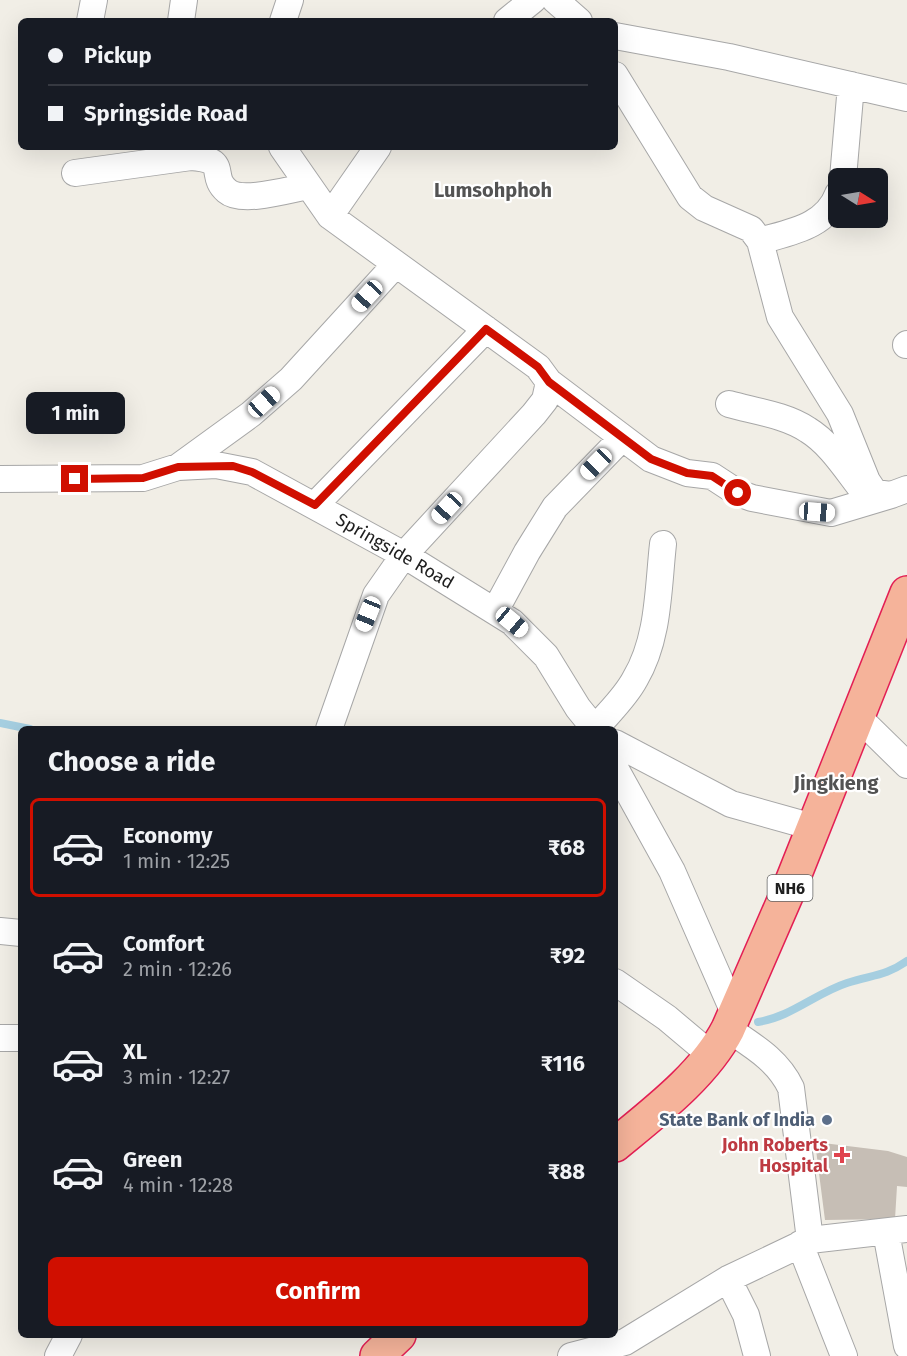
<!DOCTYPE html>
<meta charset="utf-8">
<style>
:root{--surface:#171b24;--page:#20242c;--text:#f1f3f6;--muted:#9ea1a6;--line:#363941;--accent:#d00f00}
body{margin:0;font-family:"Fira Sans",sans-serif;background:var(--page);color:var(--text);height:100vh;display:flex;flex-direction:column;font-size:22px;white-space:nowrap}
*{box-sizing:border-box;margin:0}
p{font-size:20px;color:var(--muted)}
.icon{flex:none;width:33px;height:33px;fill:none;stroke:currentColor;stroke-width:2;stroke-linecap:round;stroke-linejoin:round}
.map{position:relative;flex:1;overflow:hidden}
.side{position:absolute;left:18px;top:726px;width:600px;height:612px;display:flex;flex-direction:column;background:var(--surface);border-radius:9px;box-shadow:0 6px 24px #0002}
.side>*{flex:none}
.banner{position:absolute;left:18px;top:18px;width:600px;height:132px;border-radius:9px;box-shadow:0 6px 24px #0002;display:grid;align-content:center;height:132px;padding:0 30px;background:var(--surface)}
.needle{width:39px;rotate:101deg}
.controls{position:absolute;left:828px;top:168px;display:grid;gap:12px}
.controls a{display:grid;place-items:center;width:60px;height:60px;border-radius:9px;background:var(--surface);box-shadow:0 6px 24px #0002;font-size:30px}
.end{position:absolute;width:27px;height:27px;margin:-14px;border:8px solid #d00f00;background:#fff;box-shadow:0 0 0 3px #fff}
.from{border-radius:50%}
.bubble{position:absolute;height:42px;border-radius:9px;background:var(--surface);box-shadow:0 6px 24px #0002;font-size:20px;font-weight:700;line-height:42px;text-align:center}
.car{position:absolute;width:18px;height:36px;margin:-18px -9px;border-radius:8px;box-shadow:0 0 4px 2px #0007;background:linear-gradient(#fff 24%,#345 0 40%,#fff 0 76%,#345 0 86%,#fff 0)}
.banner b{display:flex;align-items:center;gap:21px;height:57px;font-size:22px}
.banner b+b{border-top:2px solid var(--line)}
.banner i{width:15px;height:15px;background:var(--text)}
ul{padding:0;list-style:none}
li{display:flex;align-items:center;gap:18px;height:99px;margin:0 12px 9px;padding:0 18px;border:3px solid transparent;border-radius:9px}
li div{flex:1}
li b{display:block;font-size:22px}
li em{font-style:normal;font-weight:700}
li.on{border-color:var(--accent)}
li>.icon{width:54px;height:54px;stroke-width:1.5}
h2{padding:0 30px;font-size:27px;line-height:72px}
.primary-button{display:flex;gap:12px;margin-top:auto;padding:12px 30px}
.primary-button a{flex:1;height:69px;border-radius:9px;background:var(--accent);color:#fff;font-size:24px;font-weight:700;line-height:69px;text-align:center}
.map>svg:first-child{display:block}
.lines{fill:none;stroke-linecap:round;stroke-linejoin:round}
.stream{stroke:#a5cee0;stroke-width:8}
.building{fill:#c6beb5}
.minor-casing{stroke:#a7a7a7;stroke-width:28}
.trunk-casing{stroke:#e31f54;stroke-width:36}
.minor{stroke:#fff;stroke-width:26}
.trunk{stroke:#f5b39a;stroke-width:33}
.route{stroke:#d00f00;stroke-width:8}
.service-dot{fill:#5c6f8a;stroke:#fff;stroke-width:2}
.health-dot{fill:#e0444e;stroke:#fff;stroke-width:2}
.labels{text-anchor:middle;stroke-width:4.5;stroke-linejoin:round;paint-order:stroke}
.shield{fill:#fff;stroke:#636363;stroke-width:1.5}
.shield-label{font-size:16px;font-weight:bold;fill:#202020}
.street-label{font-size:18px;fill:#202020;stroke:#fff}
.service-label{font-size:18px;font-weight:bold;fill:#4e5e75;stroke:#fff;text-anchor:end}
.health-label{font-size:18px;font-weight:bold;fill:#be3a42;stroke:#fff;text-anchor:end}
.neighbourhood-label{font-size:20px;font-weight:bold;fill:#535353;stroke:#fff}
</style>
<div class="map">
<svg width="907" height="1356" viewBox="0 0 907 1356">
<rect width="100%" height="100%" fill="#f1eee6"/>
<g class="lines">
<path class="stream" d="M 0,723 L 30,729
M 758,1022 C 791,1017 816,993 847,983 C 871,975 886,976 907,961"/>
</g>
<path class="building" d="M 815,1142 L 888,1151 L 907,1157 L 907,1187 L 897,1186 L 895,1219 L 825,1220 Z"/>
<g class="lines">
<g class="minor-casing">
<path id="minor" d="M 555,0 L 579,21
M 90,21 L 94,0
M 181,21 L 184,0
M 283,21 L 290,0
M 507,21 L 533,0
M 615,36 L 729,57 L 907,98
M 615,75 L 690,197 L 704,208 L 751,229 L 760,241 L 780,317 L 840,414 L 867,481 L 875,493 L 891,495 L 907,489
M 282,147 L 330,216 L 538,367 L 549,382 L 545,400 L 534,414 L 404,555 L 376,595 L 329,729
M 75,173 L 191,157 C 231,160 208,175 227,191 C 242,204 291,189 309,186
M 843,178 L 851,85
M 330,216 L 378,147
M 760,241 C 790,232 826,227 838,194
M 906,345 L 907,344
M 549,382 L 651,459 L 687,473 L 712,476 L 738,493 L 752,498 L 831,513 L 891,495
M 729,404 C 754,411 786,415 808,430 C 831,444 847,471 864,492
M 178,467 L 251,414 L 291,379 L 396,264
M 0,479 L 143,478 L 178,467 L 216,465 L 252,472 L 404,555 L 512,622 L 546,656 L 578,708 L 595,729
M 315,505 L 486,329
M 495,611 L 527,552 L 555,507 L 622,438
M 857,716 L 907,765
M 595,729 C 608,713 625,698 635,679 C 659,639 658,589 663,544
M 615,743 L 731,804 L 813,827
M 615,768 L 672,871 L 735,1015
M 0,931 L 21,933
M 615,982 L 667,1018 L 711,1055
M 728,1029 C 753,1046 778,1060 791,1088 L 810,1240
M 0,1038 L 21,1038
M 886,1232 L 907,1346
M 800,1244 L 844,1356
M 728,1279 L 746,1315 L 757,1356
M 58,1356 L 69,1335
M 571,1356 L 625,1342 L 728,1279 L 810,1240 L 907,1229"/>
</g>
<g class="trunk-casing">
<path id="trunk" d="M 615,1145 C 655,1112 704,1075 728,1029 L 789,889 L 907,593
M 377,1356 L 399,1335"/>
</g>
<use href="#minor" class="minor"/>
<use href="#trunk" class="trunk"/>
</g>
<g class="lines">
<path class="route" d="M 75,479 L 143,478 L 178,467 L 233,466 L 252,472 L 315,505 L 486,329 L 538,367 L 549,382 L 651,459 L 687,473 L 712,476 L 738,493"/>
</g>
<circle class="service-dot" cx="827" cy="1120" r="6"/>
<path class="health-dot" d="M839 1146h6v6h6v6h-6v6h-6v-6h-6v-6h6z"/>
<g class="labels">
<rect class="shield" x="767.5" y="875" width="45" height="26" rx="4.5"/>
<g class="shield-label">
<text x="790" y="894">NH6</text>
</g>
<g class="street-label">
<text transform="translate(395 551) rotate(30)" y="6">Springside Road</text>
</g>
<g class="service-label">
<text x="815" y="1126">State Bank of India</text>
</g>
<g class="health-label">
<text x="828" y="1151">John Roberts<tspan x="828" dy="21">Hospital</tspan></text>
</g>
<g class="neighbourhood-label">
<text x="493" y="197">Lumsohphoh</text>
<text x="836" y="790">Jingkieng</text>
</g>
</g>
</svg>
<div class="controls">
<a><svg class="needle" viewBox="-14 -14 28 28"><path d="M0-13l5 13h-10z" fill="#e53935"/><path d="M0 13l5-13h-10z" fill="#9ea1a6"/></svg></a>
</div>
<i class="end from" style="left:738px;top:493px"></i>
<i class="end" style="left:75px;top:479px"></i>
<div class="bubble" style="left:26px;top:392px;width:99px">1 min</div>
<i class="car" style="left:367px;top:296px;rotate:223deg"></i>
<i class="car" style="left:264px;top:402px;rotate:48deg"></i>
<i class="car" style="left:596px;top:464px;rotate:225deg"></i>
<i class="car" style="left:447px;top:508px;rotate:223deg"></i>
<i class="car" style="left:817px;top:512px;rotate:94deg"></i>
<i class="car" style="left:368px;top:614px;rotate:202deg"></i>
<i class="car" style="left:512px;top:622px;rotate:130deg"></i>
<div class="banner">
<b><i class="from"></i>Pickup</b>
<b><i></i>Springside Road</b>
</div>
<section class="side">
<h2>Choose a ride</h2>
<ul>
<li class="on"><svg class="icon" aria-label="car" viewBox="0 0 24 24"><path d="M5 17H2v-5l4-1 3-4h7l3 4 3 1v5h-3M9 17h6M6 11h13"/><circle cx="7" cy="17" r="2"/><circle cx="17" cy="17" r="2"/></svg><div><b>Economy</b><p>1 min · 12:25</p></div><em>₹68</em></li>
<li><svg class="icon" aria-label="car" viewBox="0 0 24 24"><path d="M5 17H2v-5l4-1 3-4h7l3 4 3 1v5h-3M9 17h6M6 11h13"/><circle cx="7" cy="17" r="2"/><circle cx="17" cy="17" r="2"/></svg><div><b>Comfort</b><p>2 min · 12:26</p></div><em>₹92</em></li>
<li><svg class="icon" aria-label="car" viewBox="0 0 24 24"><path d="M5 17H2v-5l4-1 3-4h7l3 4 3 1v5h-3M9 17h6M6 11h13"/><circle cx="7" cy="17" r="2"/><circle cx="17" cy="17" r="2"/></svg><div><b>XL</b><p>3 min · 12:27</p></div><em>₹116</em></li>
<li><svg class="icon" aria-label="car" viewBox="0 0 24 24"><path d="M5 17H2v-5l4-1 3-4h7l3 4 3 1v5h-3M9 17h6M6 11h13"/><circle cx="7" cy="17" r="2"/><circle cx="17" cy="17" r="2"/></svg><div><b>Green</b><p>4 min · 12:28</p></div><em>₹88</em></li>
</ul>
<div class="primary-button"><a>Confirm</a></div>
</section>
</div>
